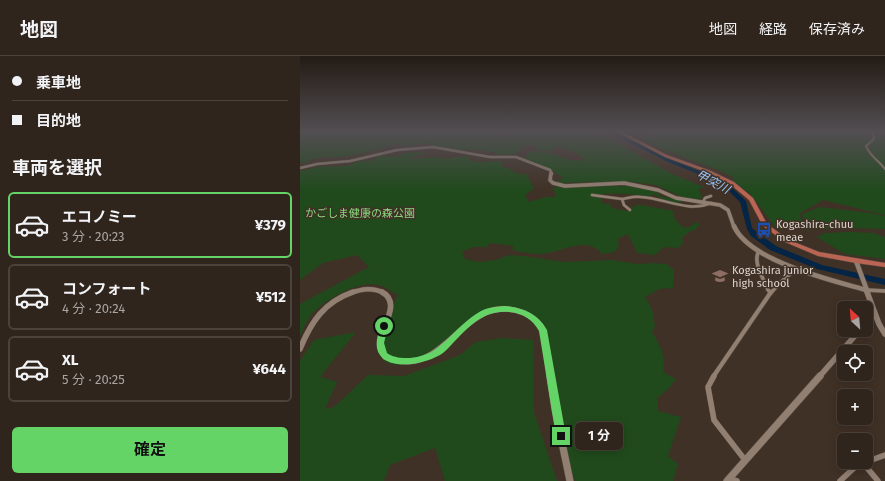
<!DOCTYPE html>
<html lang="ja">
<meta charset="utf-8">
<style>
:root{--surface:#30251c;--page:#3c3129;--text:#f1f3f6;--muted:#a8a5a3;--line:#4b423b;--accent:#65d467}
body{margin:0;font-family:"Fira Sans","Noto Sans JP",sans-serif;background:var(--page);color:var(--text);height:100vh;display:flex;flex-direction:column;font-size:15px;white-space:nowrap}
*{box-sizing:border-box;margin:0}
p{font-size:13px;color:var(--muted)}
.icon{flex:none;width:22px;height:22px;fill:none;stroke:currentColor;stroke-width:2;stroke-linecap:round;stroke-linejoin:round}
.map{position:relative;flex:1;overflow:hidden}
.panel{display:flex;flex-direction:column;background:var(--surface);width:300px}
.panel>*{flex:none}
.guide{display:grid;align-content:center;height:88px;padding:0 12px;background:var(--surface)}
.needle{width:26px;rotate:334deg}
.tools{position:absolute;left:537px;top:245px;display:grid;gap:8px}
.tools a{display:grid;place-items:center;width:36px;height:36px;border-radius:6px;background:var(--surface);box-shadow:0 2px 10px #0003,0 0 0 1px var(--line);font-size:20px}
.end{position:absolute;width:18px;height:18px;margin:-9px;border:5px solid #65d467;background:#111;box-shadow:0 0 0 2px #111}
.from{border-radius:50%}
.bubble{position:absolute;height:28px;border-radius:6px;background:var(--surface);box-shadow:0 2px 10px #0003,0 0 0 1px var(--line);font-size:13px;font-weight:700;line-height:28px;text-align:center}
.guide b{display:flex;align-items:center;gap:14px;height:38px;font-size:15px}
.guide b+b{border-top:1px solid var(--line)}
.guide i{width:10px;height:10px;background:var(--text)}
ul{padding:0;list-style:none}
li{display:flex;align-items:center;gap:12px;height:66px;margin:0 8px 6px;padding:0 4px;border:2px solid var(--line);border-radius:6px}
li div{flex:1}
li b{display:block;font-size:15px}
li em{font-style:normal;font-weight:700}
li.on{border-color:var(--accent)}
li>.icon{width:36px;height:36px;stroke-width:1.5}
h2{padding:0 12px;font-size:18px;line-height:48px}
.button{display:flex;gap:8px;margin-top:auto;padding:8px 12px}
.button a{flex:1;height:46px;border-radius:6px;background:var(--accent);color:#111;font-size:16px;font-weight:700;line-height:46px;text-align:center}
header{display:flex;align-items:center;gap:24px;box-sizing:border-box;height:56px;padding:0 20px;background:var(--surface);border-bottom:1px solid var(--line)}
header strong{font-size:19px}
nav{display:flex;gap:22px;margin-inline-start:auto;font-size:14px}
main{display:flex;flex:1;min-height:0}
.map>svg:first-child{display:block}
.green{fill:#204a1c}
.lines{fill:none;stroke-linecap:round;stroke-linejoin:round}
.stream{stroke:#042545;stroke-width:1}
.river{fill:#042545;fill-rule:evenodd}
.minor-far4-casing{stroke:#5a4e44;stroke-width:2.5}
.minor-far3-casing{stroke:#5a4e44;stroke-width:3.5}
.minor-far2-casing{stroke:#5a4e44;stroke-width:4.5}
.minor-far1-casing{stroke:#5a4e44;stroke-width:5}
.minor-casing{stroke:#5a4e44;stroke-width:6}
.tertiary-far4-casing{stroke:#5a4e44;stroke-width:3}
.tertiary-far3-casing{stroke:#5a4e44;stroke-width:4.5}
.tertiary-far2-casing{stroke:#5a4e44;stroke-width:5.5}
.tertiary-far1-casing{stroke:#5a4e44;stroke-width:6}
.tertiary-casing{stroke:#5a4e44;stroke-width:8}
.trunk-casing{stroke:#5a4e44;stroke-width:1}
.minor-far4{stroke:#917f72;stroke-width:2}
.minor-far3{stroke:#917f72;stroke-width:2.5}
.minor-far2{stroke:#917f72;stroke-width:3.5}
.minor-far1{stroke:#917f72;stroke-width:4}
.minor{stroke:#917f72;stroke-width:5.5}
.tertiary-far4{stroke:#917f72;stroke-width:2.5}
.tertiary-far3{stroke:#917f72;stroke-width:3.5}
.tertiary-far2{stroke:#917f72;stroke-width:4.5}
.tertiary-far1{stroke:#917f72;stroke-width:5.5}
.tertiary{stroke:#917f72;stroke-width:7}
.trunk{fill:#ba6453;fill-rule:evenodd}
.route{fill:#65d467}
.labels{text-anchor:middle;stroke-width:3;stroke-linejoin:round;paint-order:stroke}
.park-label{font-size:11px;fill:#85d77c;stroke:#403126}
.poi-label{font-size:11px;fill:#ded5ce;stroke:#403126;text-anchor:start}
.water-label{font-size:12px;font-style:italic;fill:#95c3f7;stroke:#403126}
</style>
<header>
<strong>地図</strong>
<nav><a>地図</a><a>経路</a><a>保存済み</a></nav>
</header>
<main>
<section class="panel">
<div class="guide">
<b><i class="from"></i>乗車地</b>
<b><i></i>目的地</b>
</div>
<h2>車両を選択</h2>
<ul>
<li class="on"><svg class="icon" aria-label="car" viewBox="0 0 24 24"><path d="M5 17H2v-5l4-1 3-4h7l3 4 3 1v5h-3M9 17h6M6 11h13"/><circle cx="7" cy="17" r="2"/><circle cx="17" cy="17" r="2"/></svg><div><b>エコノミー</b><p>3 分 · 20:23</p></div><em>¥379</em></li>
<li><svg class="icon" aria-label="car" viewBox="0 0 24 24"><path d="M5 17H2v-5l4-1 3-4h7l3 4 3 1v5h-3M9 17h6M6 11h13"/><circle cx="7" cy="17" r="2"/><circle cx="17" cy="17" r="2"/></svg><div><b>コンフォート</b><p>4 分 · 20:24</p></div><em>¥512</em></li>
<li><svg class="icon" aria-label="car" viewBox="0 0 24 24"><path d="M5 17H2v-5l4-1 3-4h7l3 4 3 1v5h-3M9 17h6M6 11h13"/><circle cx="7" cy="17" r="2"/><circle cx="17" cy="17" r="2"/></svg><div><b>XL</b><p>5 分 · 20:25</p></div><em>¥644</em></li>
</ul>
<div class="button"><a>確定</a></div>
</section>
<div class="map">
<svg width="585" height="425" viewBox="0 0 585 425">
<rect width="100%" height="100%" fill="#403126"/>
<path class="green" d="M 0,75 L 288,75 L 301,78 L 370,117 L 406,132 L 399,132 L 402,143 L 384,142 L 356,129 L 325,125 L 261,127 L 257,127 L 257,125 L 263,122 L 252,114 L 224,103 L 227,98 C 245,88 264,108 285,104 C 276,96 266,91 254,91 L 253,95 L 237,94 L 238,92 L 232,89 L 223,90 L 222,93 L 219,93 L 220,95 L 214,98 L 197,99 L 198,97 L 179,94 L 154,94 L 151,96 L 130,91 L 132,87 L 99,90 L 100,88 L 90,89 L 86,92 C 71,94 55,100 40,101 C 30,101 11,101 5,107 L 0,106 Z
M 372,75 L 585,75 L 585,159 L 523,144 L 499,158 L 502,165 L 510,175 L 498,171 L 478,174 C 468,164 464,154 455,144 C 449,136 441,131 433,126 L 433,122 L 424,116 L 359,92 L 343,83 L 345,79 L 356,76 Z
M 128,96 L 108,103 L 140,101 L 144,103 L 169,100 L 169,103 C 180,110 191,103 203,106 L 201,110 L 208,112 L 216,117 L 229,119 L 228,122 L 234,132 L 225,139 L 229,146 L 246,141 L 256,141 L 253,131 L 327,130 L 355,135 L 362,141 L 379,143 L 382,147 L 362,146 L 362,143 L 354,138 C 344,143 338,138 328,138 C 320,138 312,137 303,138 L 301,147 L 310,148 L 312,152 L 327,155 L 328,151 L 337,151 L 336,148 L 374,155 C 372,163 378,166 384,172 L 389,171 L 396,166 L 400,168 L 395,174 L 390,175 L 382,182 L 383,187 L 378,192 L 364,191 L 355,199 L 337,197 L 328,178 L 318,183 L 319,190 L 315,196 L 302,198 C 287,178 260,198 240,198 C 231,198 221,196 212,194 L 214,190 L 191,187 L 186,191 L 173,191 L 162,196 L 165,203 L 179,206 L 196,204 L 209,199 L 224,200 L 264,206 L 311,204 L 338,208 L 353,207 L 367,208 L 374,214 L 373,232 L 359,233 L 345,241 L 352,253 L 355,270 L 352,276 C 360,289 366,300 363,316 L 376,323 L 369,332 L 357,342 L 358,355 L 381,361 L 368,400 L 378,408 L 373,425 L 275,425 L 250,346 L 241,277 C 235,266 229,261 218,255 C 184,239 160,274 138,292 C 120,306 77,324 78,286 C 79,278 94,249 98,238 C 92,237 88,232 82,230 C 60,222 24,244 10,260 C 6,266 3,273 0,280 L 0,248 L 69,211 L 57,199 L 23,207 L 0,224 L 0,115 L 17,111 L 47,110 L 59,105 L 70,105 L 80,100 L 88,99 L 87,101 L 100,100 L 104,97 Z
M 519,151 L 571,157 L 585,160 L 585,173 L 550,172 L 514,173 L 501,159 Z
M 550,176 L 573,177 L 585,181 L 585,203 L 545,198 L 517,181 L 524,177 Z
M 56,276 L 20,321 L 37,326 L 25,353 L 34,351 L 68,319 L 104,320 L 160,299 L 176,286 L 203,282 L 233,284 L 234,357 L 257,425 L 145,425 L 135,392 L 90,409 L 84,425 L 0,425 L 0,305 L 14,284 Z"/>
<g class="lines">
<path class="stream" d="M 334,81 L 356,75"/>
<path class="river" d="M 306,75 L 312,75 L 372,104 L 412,120 L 430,130 L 446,145 L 452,172 L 457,176 L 476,190 L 522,209 L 585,223 L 585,229 L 517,213 L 470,194 L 451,180 L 447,173 L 440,146 L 426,132 L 408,122 L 368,106 Z"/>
<g class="minor-far4-casing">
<path id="minor-far4" d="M 572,75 L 574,83 L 566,90 C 569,99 579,105 585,113"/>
</g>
<g class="minor-far3-casing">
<path id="minor-far3" d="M 292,139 L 322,143
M 403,146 L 405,142 L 411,140
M 330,154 L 324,149 L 322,143 C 328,142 334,140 341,141 C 364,142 388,157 411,147"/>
</g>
<g class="minor-far2-casing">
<path id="minor-far2" d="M 459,195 C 452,206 464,223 468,234 L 471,237
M 566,234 L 585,235
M 471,237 C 478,227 487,222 495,213"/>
</g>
<g class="minor-far1-casing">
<path id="minor-far1" d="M 413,321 L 471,236"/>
</g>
<g class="minor-casing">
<path id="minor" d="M 414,320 L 408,331 L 414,364 L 445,404
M 566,406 L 585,399
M 563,407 L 578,425
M 430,423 L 437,425
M 540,425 L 554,412 L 566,406"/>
</g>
<g class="tertiary-far4-casing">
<path id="tertiary-far4" d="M 0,112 L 17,108 L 50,105 L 97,94 L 133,91 L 190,101 L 216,101 L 250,114 L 252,118"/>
</g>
<g class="tertiary-far3-casing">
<path id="tertiary-far3" d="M 251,117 L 250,124 L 253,127 L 265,130 L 324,127 L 358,134 L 376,142 L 420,149 L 428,154 L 434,171"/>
</g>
<g class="tertiary-far2-casing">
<path id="tertiary-far2" d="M 434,170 C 449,205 531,224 566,234
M 556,205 L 568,237
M 50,237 C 62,233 73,231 84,237"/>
</g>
<g class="tertiary-far1-casing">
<path id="tertiary-far1" d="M 82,236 C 102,247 81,270 81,286 C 80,292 82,296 85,301 C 147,328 162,232 224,257 C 231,260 241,267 243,275 C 247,289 248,306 250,321
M 567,236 L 579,268 L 585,278
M 566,267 L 572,261 L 576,260
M 0,293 C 11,266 24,246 53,236
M 519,321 L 560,274"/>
</g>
<g class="tertiary-casing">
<path id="tertiary" d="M 250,320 L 255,353 L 270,425
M 427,425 L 520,320"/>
</g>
<g class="trunk-casing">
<path id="trunk" d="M 316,75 L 320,75 L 367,99 L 411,115 L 434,126 L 453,142 L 467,168 L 489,184 L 519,196 L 585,207 L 585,211 L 556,207 L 518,200 L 485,186 L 463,170 L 449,144 L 430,128 L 409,117 L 365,101 Z"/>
</g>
<use href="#minor-far4" class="minor-far4"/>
<use href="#minor-far3" class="minor-far3"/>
<use href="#minor-far2" class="minor-far2"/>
<use href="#minor-far1" class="minor-far1"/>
<use href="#minor" class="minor"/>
<use href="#tertiary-far4" class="tertiary-far4"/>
<use href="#tertiary-far3" class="tertiary-far3"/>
<use href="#tertiary-far2" class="tertiary-far2"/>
<use href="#tertiary-far1" class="tertiary-far1"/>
<use href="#tertiary" class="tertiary"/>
<use href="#trunk" class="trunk"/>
</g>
<linearGradient id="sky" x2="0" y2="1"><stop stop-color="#231b15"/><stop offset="0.56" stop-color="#534e52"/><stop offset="1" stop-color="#534e52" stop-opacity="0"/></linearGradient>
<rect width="585" height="135" fill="url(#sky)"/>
<path class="route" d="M 205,250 C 223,252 237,257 247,274 L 266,380 L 264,383 L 261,385 L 257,383 L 256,380 L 239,275 C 232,263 223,257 209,256 C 183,254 170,270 153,287 C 149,291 145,296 140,299 C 111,315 60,314 82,268 L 84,267 L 88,270 L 84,287 L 87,297 C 99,306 124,302 136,293 C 152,281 163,265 181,255 C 188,251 196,251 205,250 Z"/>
<defs>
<g id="bus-bare" transform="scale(1.2)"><path d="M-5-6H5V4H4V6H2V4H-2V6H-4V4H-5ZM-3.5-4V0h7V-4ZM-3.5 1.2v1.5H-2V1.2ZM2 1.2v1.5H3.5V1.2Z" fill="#1a4fb4" stroke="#403126" stroke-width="2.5" paint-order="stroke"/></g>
<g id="school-bare" transform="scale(1.2)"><path d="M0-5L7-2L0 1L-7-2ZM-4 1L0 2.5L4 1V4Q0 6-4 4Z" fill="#8d6e63" stroke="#403126" stroke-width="2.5" paint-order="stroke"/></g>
</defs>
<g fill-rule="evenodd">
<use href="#bus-bare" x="464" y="174"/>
<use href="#school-bare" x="420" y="220"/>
</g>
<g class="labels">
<g class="park-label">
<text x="60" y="161">かごしま健康の森公園</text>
</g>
<g class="poi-label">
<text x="476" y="172">Kogashira-chuu<tspan x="476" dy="13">meae</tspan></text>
<text x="432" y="218">Kogashira junior<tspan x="432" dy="13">high school</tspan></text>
</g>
<g class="water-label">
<text transform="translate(413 126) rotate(28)" y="4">甲突川</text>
</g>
</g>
</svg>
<div class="tools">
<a><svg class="needle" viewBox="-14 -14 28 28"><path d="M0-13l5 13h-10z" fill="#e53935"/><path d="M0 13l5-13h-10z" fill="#a8a5a3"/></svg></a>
<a><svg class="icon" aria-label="locate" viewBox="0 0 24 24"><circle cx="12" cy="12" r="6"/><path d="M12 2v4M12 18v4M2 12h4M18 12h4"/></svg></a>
<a>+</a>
<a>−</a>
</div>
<i class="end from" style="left:84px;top:270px"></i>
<i class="end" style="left:261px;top:380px"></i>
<div class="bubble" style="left:275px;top:366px;width:48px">1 分</div>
</div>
</main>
